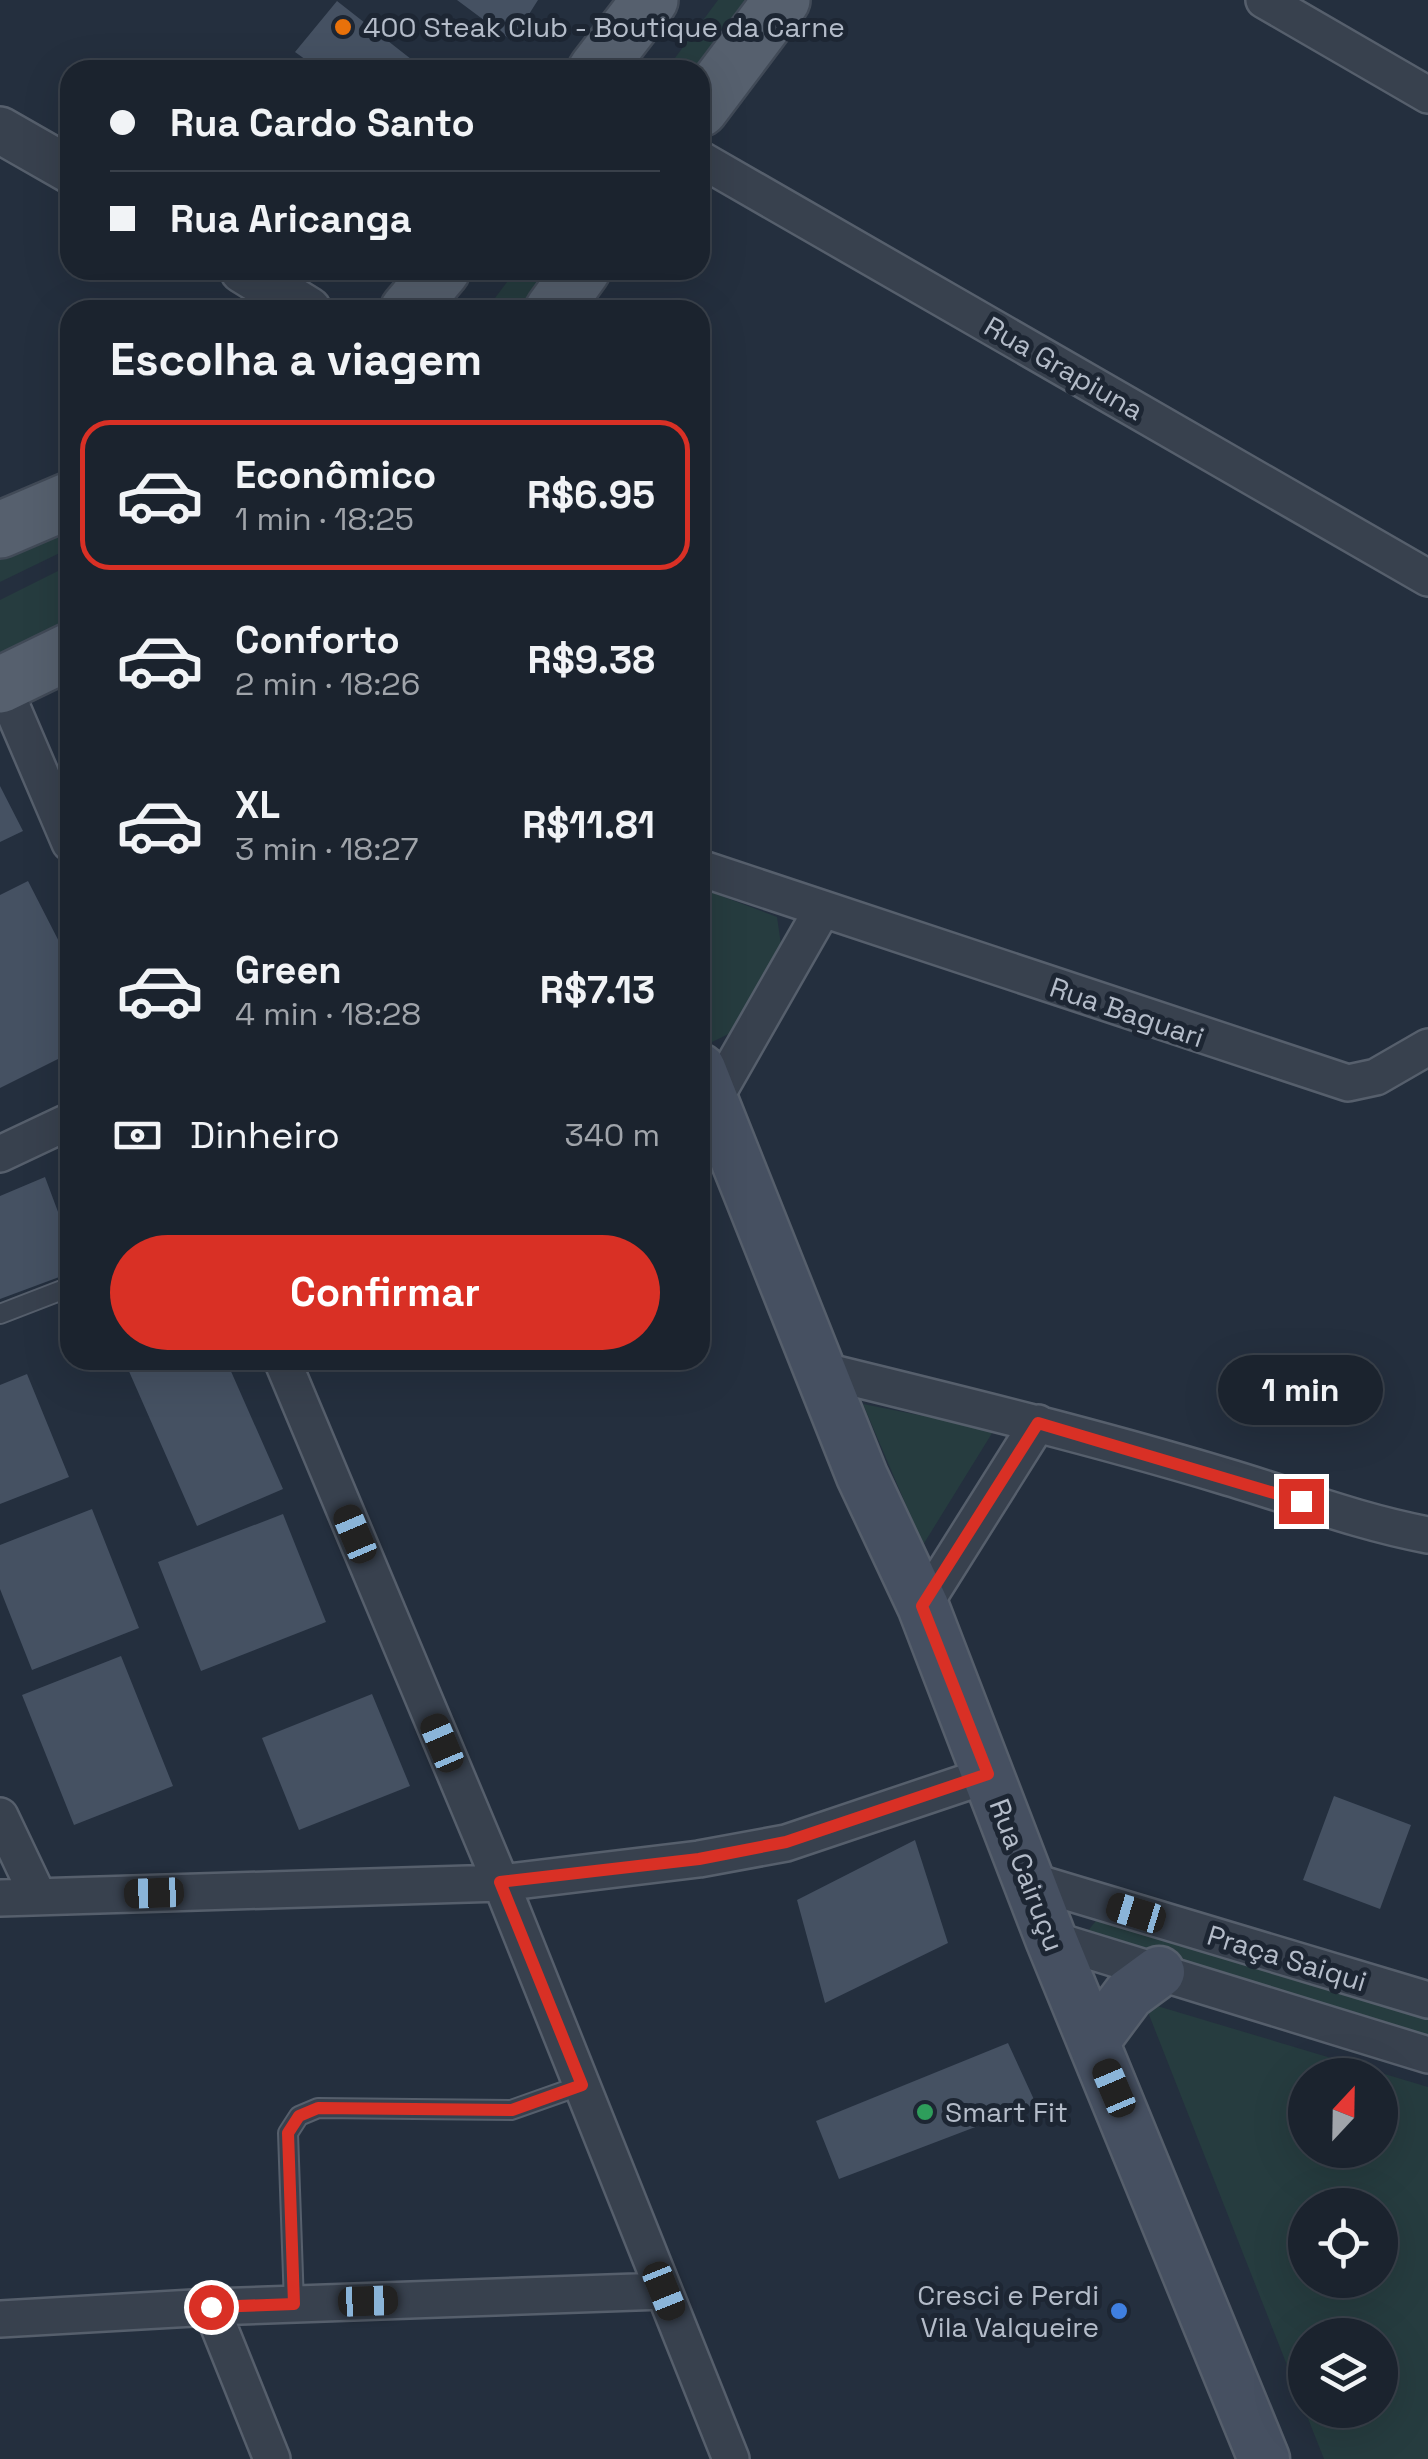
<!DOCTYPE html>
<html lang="pt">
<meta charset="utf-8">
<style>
:root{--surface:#1b232e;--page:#242b36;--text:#f1f3f6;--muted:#a0a4aa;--line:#39404a;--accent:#d93025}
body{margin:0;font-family:"Space Grotesk",sans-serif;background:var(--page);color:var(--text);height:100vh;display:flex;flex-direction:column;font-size:38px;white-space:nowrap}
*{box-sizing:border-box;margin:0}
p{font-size:32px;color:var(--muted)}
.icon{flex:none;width:55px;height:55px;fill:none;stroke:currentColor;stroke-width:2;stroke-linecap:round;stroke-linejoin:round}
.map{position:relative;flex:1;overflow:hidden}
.drawer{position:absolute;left:60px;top:300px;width:650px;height:1070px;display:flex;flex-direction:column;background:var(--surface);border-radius:30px;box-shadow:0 10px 40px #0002,0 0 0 2px var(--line)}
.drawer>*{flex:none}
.hud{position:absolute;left:60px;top:60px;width:650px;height:220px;border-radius:30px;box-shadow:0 10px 40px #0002,0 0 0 2px var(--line);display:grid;align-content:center;height:220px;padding:0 50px;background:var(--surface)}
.needle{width:65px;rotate:22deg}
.buttons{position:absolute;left:1288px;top:2058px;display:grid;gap:20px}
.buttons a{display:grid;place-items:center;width:110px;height:110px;border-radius:50%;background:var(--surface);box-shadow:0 10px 40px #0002,0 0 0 2px var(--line);font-size:50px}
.end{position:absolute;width:45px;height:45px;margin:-22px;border:12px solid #d93025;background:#fff;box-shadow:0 0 0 5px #fff}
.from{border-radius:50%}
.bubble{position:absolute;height:70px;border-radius:35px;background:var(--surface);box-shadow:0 10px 40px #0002,0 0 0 2px var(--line);font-size:32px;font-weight:700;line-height:70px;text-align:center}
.car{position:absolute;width:30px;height:60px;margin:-30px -15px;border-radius:12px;box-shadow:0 0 8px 2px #0007;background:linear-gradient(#222 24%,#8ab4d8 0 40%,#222 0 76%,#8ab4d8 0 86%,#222 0)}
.hud b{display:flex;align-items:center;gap:35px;height:95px;font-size:38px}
.hud b+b{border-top:2px solid var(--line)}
.hud i{width:25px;height:25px;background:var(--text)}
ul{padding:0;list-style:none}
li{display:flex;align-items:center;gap:30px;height:150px;margin:0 20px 15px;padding:0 30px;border:5px solid transparent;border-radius:30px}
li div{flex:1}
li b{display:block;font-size:38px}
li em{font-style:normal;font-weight:700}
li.selected{border-color:var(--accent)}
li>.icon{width:90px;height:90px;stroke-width:1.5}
h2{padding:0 50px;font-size:45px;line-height:120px}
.pay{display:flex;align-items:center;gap:25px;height:110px;padding:0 50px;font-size:38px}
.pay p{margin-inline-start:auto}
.action{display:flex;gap:20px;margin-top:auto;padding:20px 50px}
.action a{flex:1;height:115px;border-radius:60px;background:var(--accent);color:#fff;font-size:40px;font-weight:700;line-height:115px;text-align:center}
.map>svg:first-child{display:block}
.green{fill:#263c3f;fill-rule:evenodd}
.building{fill:#455162}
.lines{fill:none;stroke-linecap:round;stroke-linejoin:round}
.service-casing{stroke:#565f6c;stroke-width:22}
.minor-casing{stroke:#565f6c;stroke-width:40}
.tertiary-casing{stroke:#565f6c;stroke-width:50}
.secondary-casing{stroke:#565f6c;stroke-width:55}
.primary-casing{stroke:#414a57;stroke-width:60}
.service{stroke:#38414e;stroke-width:18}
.minor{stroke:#38414e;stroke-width:35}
.tertiary{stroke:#38414e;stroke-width:45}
.secondary{stroke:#465061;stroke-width:50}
.primary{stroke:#56606e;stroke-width:55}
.route{stroke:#d93025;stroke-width:12}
.food-dot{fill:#e8710a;stroke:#1d2633;stroke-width:4}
.leisure-dot{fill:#2e9e5b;stroke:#1d2633;stroke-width:4}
.shop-dot{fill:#3f7fe0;stroke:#1d2633;stroke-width:4}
.labels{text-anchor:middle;stroke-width:10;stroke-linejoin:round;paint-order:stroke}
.poi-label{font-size:28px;fill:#b4bcc9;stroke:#1d2633;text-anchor:start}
.street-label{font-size:28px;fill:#b4bcc9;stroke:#1d2633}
</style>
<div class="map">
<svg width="1428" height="2459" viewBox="0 0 1428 2459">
<rect width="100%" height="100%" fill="#242f3e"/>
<path class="green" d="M 718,0 L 778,0 L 700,70 L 666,70 Z
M 516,270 L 587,270 L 559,310 L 486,310 Z
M 70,467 L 70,548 L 0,582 L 0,502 Z
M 70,565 L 70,630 L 0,665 L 0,600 Z
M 700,888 L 777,917 L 783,958 L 743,1027 L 712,1042 L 700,1011 Z
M 863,1404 L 994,1430 L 923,1545 Z
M 1099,1917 L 1428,2010 L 1428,2049 L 1087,1932 Z
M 1144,2002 L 1428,2087 L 1428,2459 L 1324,2459 ZM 1305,2075 L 1380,2075 L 1380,2150 L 1305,2150 ZM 1305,2205 L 1380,2205 L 1380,2280 L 1305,2280 ZM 1305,2335 L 1380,2335 L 1380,2410 L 1305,2410 Z"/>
<path class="building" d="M 457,0 L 538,0 L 512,41 Z
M 337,1 L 425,70 L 320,70 L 295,52 Z
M 0,786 L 23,831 L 0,842 Z
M 28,881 L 70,963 L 70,1053 L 0,1088 L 0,895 Z
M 45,1177 L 70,1244 L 70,1273 L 0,1299 L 0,1196 Z
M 124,1360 L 226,1360 L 283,1489 L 197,1526 Z
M 27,1374 L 69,1477 L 0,1504 L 0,1385 Z
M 92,1509 L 139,1628 L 32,1670 L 0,1589 L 0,1545 Z
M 283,1514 L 326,1622 L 201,1671 L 158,1562 Z
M 121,1656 L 173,1786 L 74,1825 L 22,1695 Z
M 372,1694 L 410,1786 L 299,1830 L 262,1738 Z
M 1334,1796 L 1411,1825 L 1380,1909 L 1303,1880 Z
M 915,1840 L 948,1943 L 825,2003 L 797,1900 Z
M 1008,2043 L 1036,2104 L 839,2179 L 816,2121 Z"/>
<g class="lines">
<g class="service-casing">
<path id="service" d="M 0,1314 L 70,1287
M 294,2304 L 288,2133 L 299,2116 L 318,2108 L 511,2110 L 582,2085"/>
</g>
<g class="minor-casing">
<path id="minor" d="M 1264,0 L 1428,95
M 700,159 L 1428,578
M 2,684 L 70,843
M 700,868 L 1348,1083 L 1376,1077 L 1428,1047
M 713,1101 L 822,910
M 0,1154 L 70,1121
M 282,1360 L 501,1883 L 731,2459
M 820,1370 C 955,1403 1091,1436 1224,1476 C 1292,1496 1358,1522 1428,1535
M 923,1606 L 1038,1423
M 0,1816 L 38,1896
M 1031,1881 L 1428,2000
M 0,1898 L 501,1883 L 699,1859 L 786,1843 L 988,1775
M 1051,1939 L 1428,2055
M 211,2307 L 272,2459
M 0,2319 L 211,2307 L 664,2291"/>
</g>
<g class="tertiary-casing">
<path id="tertiary" d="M 0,130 L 70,170
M 243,270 L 308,310"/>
</g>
<g class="secondary-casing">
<path id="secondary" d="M 700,1069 L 862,1476 L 923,1606 L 1051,1939 L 1264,2459
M 1094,2041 L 1129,1994 L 1159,1972"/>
</g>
<g class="primary-casing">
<path id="primary" d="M 596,70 L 650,0
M 700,109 L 782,0
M 408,310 L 442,270
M 553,310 L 582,270
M 0,530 L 70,500
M 0,685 L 70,651"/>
</g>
<use href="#service" class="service"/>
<use href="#minor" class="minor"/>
<use href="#tertiary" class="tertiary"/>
<use href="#secondary" class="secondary"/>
<use href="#primary" class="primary"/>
</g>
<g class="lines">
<path class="route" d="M 211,2307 L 294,2304 L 288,2133 L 299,2116 L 318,2108 L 512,2110 L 582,2085 L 500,1882 L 699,1859 L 786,1842 L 988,1774 L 922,1606 L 1038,1423 L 1301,1501"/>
</g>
<circle class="food-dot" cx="343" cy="27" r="10"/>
<circle class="leisure-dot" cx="925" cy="2112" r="10"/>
<circle class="shop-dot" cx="1119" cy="2311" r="10"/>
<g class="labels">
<g class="poi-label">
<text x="363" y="37">400 Steak Club - Boutique da Carne</text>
<text x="945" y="2122">Smart Fit</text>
<text x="1099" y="2305" text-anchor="end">Cresci e Perdi<tspan x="1099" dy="32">Vila Valqueire</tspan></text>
</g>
<g class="street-label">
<text transform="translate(1064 368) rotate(30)" y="10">Rua Grapiuna</text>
<text transform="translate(1127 1012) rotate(19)" y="10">Rua Baguari</text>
<text transform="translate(1027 1875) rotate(69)" y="10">Rua Cairuçu</text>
<text transform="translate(1287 1958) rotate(17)" y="10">Praça Saiqui</text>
</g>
</g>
</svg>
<div class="buttons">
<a><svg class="needle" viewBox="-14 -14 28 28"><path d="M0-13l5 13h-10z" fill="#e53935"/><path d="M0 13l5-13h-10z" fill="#a0a4aa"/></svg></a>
<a><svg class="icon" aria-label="locate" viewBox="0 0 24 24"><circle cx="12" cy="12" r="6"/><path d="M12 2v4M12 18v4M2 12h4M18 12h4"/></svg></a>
<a><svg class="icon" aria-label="layers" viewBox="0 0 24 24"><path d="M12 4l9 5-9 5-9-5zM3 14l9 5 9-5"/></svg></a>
</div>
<i class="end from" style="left:211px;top:2307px"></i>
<i class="end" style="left:1301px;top:1501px"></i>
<div class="bubble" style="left:1218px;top:1355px;width:165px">1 min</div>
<i class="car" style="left:355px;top:1534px;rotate:337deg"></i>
<i class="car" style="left:442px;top:1743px;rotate:337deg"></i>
<i class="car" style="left:154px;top:1893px;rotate:268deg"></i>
<i class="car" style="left:1136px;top:1913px;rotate:287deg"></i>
<i class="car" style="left:1114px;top:2088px;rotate:337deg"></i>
<i class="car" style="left:664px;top:2291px;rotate:158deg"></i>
<i class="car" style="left:368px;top:2301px;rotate:88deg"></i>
<div class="hud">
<b><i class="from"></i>Rua Cardo Santo</b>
<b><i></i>Rua Aricanga</b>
</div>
<section class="drawer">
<h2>Escolha a viagem</h2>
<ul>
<li class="selected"><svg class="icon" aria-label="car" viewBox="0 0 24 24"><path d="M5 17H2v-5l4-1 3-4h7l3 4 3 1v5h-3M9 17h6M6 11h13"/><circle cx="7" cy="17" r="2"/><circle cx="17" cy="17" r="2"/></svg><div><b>Econômico</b><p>1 min · 18:25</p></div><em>R$6.95</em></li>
<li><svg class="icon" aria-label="car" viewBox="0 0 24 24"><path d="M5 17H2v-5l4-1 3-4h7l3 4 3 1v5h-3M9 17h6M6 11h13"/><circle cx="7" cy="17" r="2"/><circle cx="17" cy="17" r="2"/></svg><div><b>Conforto</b><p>2 min · 18:26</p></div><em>R$9.38</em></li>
<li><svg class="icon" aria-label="car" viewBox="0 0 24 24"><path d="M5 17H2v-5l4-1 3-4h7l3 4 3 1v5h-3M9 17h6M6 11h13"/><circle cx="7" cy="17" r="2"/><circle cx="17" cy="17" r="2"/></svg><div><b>XL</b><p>3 min · 18:27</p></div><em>R$11.81</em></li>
<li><svg class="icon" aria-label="car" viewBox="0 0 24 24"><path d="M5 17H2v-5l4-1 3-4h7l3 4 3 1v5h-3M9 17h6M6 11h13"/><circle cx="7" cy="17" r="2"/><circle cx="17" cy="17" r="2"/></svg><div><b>Green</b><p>4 min · 18:28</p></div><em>R$7.13</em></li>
</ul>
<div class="pay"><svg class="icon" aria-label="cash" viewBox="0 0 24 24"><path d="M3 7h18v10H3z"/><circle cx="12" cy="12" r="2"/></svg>Dinheiro<p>340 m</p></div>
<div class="action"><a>Confirmar</a></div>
</section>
</div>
